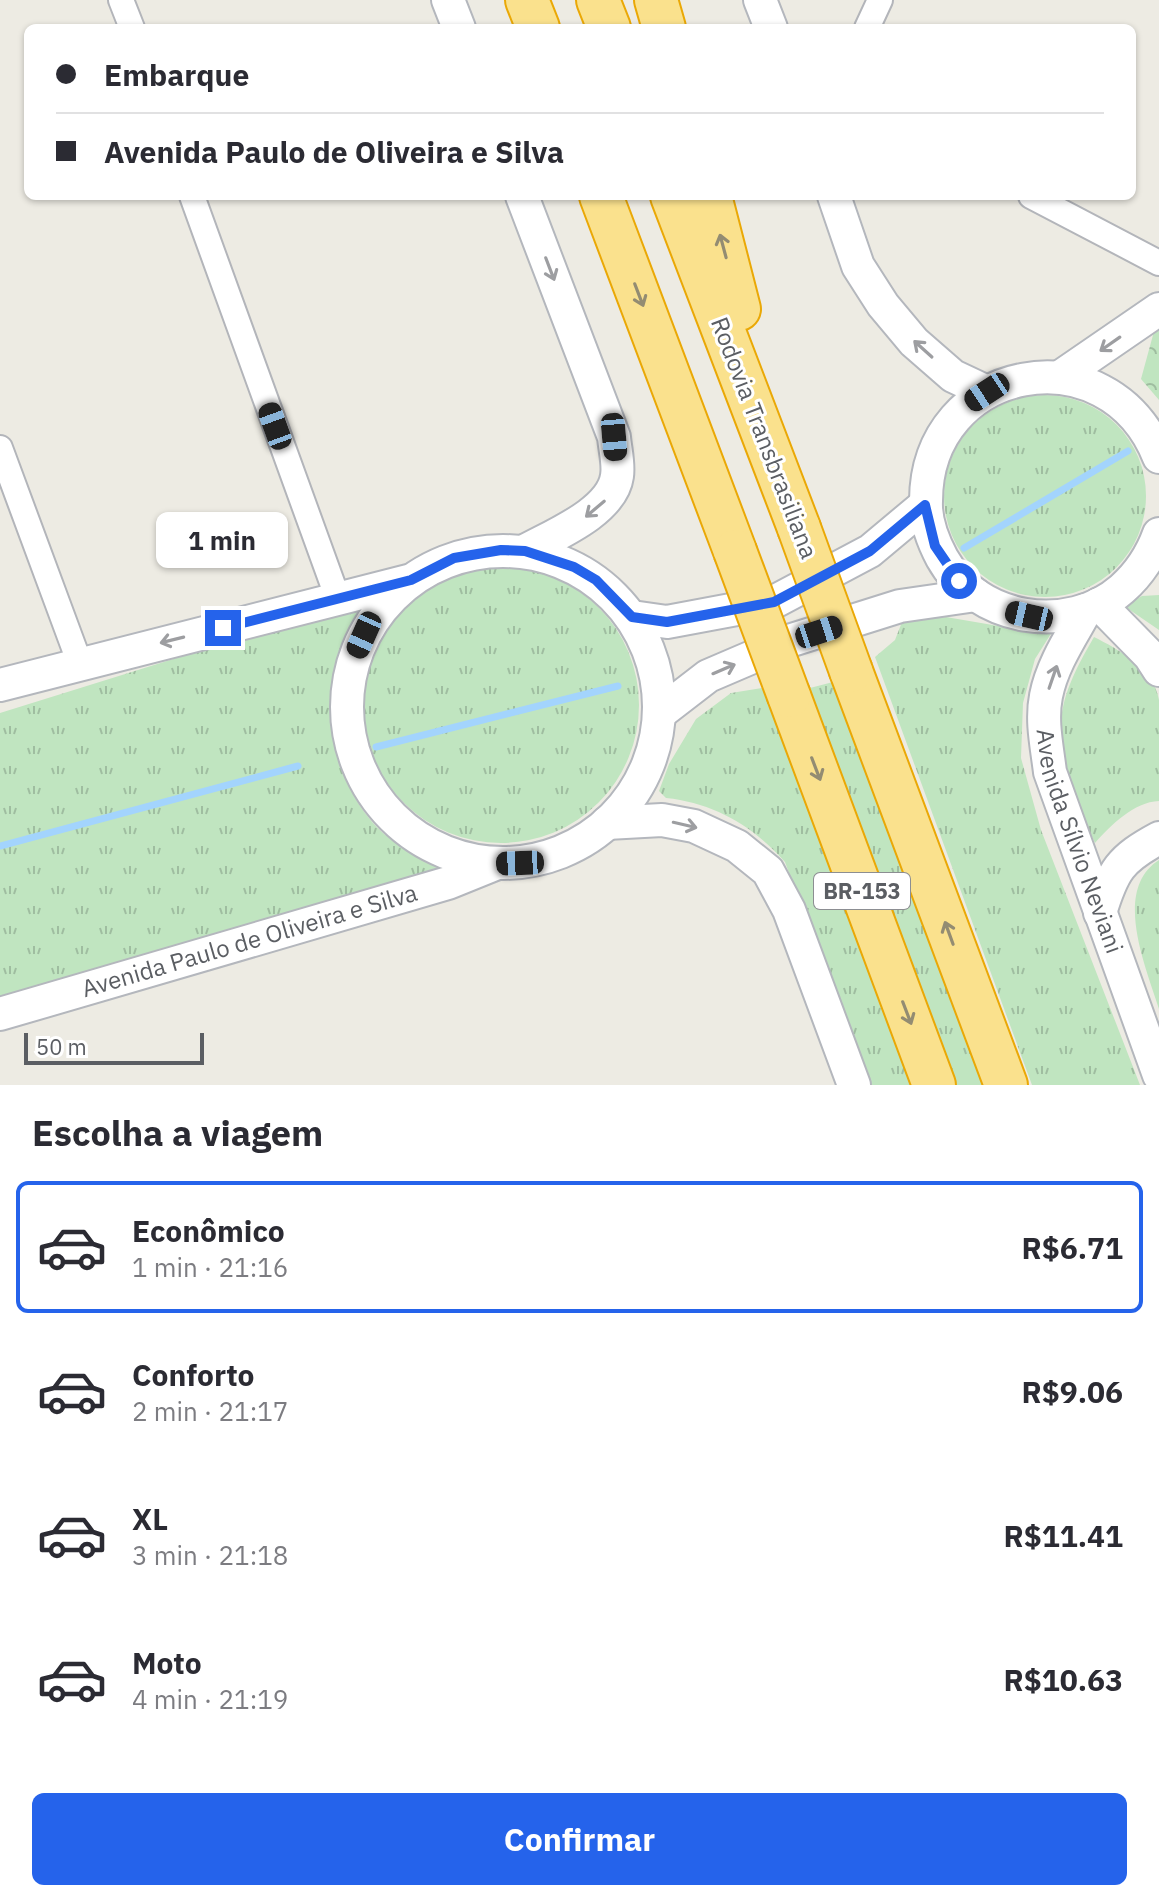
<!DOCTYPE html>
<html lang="pt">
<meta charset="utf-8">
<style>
:root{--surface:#fff;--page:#f7f7f7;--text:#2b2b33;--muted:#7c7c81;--line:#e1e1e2;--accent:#2563eb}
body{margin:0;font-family:"IBM Plex Sans",sans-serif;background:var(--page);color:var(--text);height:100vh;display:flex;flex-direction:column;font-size:30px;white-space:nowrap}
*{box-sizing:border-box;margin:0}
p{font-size:26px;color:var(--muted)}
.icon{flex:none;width:44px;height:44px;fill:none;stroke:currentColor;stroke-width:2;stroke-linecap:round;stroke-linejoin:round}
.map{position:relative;height:1085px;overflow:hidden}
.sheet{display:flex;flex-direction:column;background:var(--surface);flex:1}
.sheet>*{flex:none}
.banner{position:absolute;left:24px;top:24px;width:1112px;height:176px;border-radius:12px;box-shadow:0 2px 6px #0004;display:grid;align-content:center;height:176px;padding:0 32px;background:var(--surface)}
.scale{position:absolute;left:24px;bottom:20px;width:180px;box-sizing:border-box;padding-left:8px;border:4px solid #5b5e63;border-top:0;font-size:22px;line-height:28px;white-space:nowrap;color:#5b5e63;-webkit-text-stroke:6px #fff;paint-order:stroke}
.end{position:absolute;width:36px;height:36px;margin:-18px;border:10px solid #2563eb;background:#fff;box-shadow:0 0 0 4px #fff}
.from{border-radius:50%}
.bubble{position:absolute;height:56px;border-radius:12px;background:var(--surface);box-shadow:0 2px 6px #0004;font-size:26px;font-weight:800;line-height:56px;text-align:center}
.car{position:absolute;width:24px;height:48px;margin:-24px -12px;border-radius:10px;box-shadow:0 0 6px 2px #0007;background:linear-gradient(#222 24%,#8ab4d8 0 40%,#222 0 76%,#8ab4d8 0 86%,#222 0)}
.banner b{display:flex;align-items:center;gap:28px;height:76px;font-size:30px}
.banner b+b{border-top:2px solid var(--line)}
.banner i{width:20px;height:20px;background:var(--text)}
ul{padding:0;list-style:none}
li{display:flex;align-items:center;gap:24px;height:132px;margin:0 16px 12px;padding:0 16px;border:4px solid transparent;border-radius:12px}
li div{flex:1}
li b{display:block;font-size:30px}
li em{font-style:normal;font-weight:800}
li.selected{border-color:var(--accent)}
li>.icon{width:72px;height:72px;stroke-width:1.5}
h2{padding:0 32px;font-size:36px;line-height:96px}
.action{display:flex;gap:16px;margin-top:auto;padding:16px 32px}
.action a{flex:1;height:92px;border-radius:12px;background:var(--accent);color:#fff;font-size:32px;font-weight:800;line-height:92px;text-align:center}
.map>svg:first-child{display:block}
.grass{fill:url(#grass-tufts)}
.forest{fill:url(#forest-crowns)}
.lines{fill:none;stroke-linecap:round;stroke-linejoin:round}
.stream{stroke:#a3d4fd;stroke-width:7}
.minor-casing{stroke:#b3b5ba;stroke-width:28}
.secondary-casing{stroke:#b4b7bd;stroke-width:36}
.motorway-casing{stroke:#eaa806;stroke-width:46}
.minor{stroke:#fff;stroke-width:24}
.secondary{stroke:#fff;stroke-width:32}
.motorway{stroke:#fae18d;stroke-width:42}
.motorway-bridge-casing{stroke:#eaa806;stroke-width:46;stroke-linecap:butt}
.motorway-bridge{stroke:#fae18d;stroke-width:42}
.oneway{stroke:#938c72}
.oneway2{stroke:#9d9ea1}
.route{stroke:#2563eb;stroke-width:10}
.labels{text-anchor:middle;stroke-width:6;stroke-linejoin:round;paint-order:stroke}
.shield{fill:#fff;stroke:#8c8e92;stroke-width:2}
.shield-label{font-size:22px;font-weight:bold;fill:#5b5e63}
.street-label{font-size:24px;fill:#5b5e63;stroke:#fff}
</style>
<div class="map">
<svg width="1159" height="1085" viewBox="0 0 1159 1085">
<defs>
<pattern id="grass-tufts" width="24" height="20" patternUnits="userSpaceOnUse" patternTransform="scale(2)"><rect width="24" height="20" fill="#c0e5c0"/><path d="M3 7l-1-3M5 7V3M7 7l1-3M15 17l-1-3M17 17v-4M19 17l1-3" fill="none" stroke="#9fbda0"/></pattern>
<pattern id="forest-crowns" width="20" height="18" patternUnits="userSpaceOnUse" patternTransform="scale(2)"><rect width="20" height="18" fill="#c0e5c0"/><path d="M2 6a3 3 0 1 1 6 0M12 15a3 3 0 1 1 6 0" fill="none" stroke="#9fbda0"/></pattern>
</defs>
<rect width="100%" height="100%" fill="#edebe3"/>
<path class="grass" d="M944 496a101 101 0 1 1 202 0a101 101 0 1 1-202 0Z
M363 705a138 138 0 1 1 276 0a138 138 0 1 1-276 0Z
M 1159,595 L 1159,630 L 1124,606 L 1142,596 Z
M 369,598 C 355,619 342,640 335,664 C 320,722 341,800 389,838 C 406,852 429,860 449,868 L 0,1000 L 0,713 Z
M 946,617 L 1016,629 L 1054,629 L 1035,659 L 1023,703 L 1021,758 L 1041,830 L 1140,1085 L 1032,1085 L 875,657 L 895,640 L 902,622 Z
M 1094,637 C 1118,649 1154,669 1159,700 C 1159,727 1159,772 1159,801 C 1134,802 1111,825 1095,843 C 1078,808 1061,764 1061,724 C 1062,693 1079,663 1094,637 Z
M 833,682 L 985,1085 L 956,1085 L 810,688 Z
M 762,688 L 912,1085 L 867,1085 L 785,862 C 753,826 714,803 666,798 L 659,791 L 669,764 L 696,719 L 731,693 Z
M 1159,860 L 1159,1009 C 1146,967 1112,890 1159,860 Z"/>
<path class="forest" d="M 1159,313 L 1159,400 L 1141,379 Z"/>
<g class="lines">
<path class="stream" d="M 964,548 L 1128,451
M 376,747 L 618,686
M 0,846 L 298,766"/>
<g class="minor-casing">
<path id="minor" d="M 121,0 L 132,28
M 867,28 L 880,0
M 192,196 L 338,599
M 1031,196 L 1159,263
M 0,448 L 80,664"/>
</g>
<g class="secondary-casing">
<g id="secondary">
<path d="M 448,0 L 459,28"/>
<path d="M 760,0 L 771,28"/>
<path d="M 522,196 L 614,437 C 615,449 619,464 617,476 C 612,512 554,535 525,551"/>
<path d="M 834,196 L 858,266 L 883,305 L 914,342 L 953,376 L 987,392"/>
<path d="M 1060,377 L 1159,309"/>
<path d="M 1159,457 C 1108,329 926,364 926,501 C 925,521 933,541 942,558 C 977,621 1068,636 1122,589 C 1139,574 1151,556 1159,534"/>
<circle cx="503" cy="707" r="156"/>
<path d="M 1099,604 L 1150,656 L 1159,670"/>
<path id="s1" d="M 1086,610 C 1071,637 1052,665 1046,696 C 1041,721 1047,747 1050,772 L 1159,1075"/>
<path d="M 632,617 L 667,622 L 774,602 L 870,551 L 925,505"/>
<path d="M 0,685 L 408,581"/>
<path d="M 660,713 L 708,676 L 792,640 L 900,606 L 976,595"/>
<path d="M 607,823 L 662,820 L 694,826 L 737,846 L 768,871 L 789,910 L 854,1085"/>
<path d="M 1100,913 C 1113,870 1120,859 1159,838"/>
<path id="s2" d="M 0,1014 L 448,883 L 495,864"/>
</g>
</g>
<g class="motorway-casing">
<path id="motorway" d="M 527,0 L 538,28
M 598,0 L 609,28
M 656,0 L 664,28
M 601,196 L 735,551
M 672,196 L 799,528
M 710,196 L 739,309
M 851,671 L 1006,1085
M 789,696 L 934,1085"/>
</g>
<use href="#minor" class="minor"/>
<use href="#secondary" class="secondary"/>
<use href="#motorway" class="motorway"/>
<g class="motorway-bridge-casing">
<path id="motorway-bridge" d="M 799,528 L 851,671
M 735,551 L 789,696"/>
</g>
<use href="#motorway-bridge" class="motorway-bridge"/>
</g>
<defs><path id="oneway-shaft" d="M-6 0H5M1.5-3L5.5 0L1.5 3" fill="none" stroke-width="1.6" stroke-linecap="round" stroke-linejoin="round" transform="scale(2)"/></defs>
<g class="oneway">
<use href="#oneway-shaft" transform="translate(723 246) rotate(-105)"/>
<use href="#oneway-shaft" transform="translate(639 295) rotate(69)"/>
<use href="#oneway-shaft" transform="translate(816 769) rotate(69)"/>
<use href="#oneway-shaft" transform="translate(949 933) rotate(-110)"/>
<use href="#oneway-shaft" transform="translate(907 1013) rotate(69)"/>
</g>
<g class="oneway2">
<use href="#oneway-shaft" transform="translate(550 269) rotate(69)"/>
<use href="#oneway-shaft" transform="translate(1110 344) rotate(145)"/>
<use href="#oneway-shaft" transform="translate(923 349) rotate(-138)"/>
<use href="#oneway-shaft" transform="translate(595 509) rotate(140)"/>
<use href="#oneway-shaft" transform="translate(172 640) rotate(166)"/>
<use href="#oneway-shaft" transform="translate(724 669) rotate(-23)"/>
<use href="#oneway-shaft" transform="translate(1053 677) rotate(-71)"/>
<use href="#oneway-shaft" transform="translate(685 825) rotate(13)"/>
</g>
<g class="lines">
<path class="route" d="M 223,628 L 411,580 L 454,558 L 501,550 L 525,551 L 574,567 L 596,580 L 632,617 L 667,622 L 774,602 L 870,551 L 925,505 L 935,546 L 959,581"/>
</g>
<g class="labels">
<rect class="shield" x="814" y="873" width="96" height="36" rx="6"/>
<g class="shield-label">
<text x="862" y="899">BR-153</text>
</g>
<g class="street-label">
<text transform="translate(764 438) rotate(69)" y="8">Rodovia Transbrasiliana</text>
<text dy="8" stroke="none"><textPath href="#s1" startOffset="246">Avenida Sílvio Neviani</textPath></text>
<text dy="8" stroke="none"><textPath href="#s2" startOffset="260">Avenida Paulo de Oliveira e Silva</textPath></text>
</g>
</g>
</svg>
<div class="scale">50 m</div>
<i class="end from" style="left:959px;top:581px"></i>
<i class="end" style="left:223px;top:628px"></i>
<div class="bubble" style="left:156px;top:512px;width:132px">1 min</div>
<i class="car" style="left:987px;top:392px;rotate:237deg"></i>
<i class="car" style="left:275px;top:426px;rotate:340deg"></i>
<i class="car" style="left:614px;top:437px;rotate:175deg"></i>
<i class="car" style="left:1029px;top:616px;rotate:283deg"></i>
<i class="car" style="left:819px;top:632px;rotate:72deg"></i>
<i class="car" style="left:364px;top:635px;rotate:204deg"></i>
<i class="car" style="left:520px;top:863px;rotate:268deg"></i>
<div class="banner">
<b><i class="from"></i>Embarque</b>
<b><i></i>Avenida Paulo de Oliveira e Silva</b>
</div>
</div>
<section class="sheet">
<h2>Escolha a viagem</h2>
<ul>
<li class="selected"><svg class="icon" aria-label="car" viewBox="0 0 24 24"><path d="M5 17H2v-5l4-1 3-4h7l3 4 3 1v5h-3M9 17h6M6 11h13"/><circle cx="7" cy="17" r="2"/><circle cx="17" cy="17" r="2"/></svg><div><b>Econômico</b><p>1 min · 21:16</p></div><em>R$6.71</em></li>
<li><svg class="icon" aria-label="car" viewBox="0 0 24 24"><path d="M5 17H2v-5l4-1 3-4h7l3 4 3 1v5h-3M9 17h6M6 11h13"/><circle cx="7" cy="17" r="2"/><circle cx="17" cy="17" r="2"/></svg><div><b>Conforto</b><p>2 min · 21:17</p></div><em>R$9.06</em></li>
<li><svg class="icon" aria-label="car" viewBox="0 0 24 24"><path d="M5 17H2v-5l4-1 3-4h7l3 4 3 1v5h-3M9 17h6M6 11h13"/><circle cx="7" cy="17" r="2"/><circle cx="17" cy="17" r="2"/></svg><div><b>XL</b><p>3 min · 21:18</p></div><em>R$11.41</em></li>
<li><svg class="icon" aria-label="car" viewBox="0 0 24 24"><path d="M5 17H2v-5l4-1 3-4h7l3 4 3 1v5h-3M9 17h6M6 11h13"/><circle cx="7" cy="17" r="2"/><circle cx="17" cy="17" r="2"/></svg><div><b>Moto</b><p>4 min · 21:19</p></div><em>R$10.63</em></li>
</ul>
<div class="action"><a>Confirmar</a></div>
</section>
